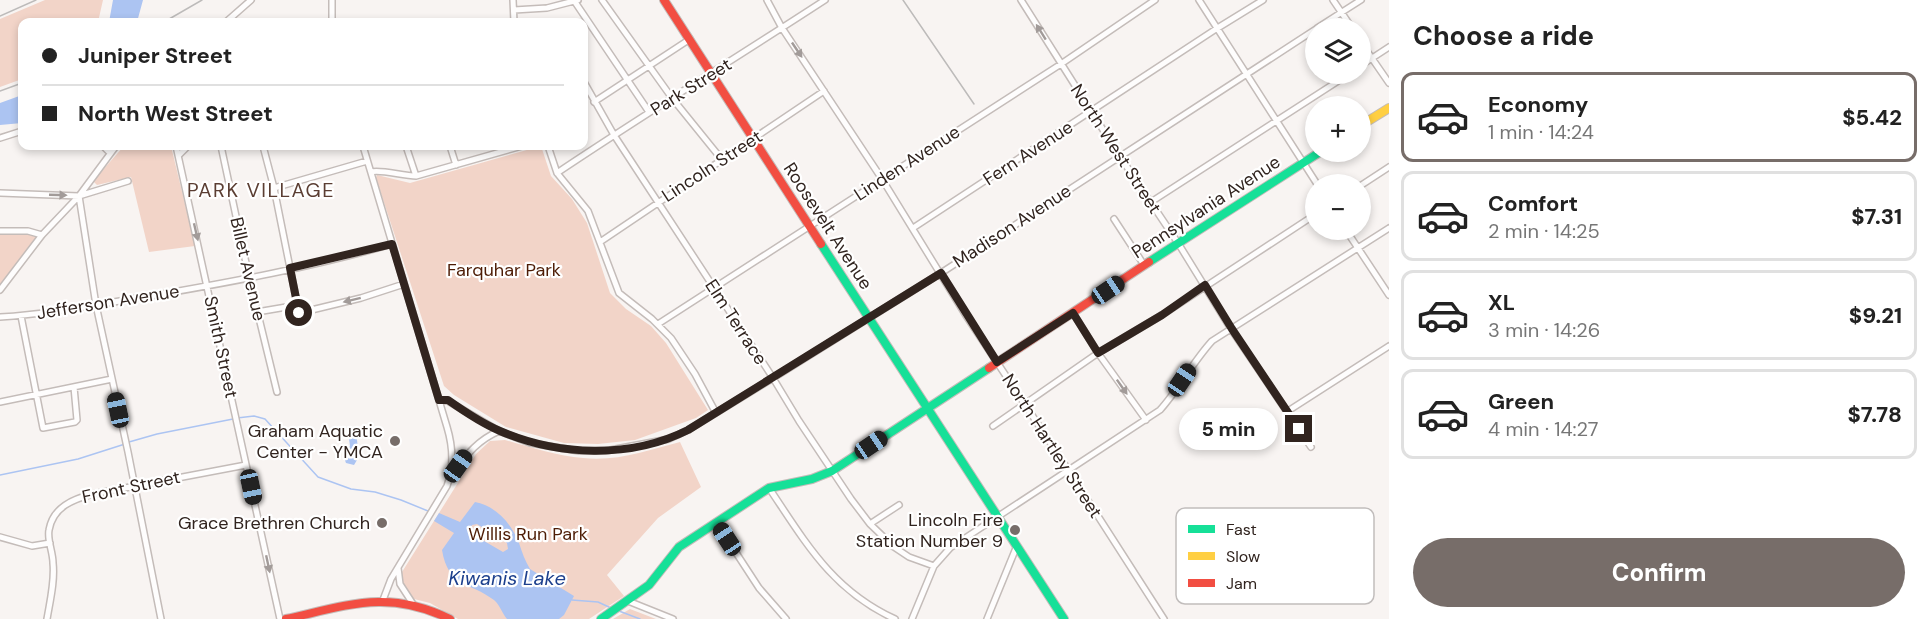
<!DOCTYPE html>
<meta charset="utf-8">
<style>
:root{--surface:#fff;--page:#f2f2f2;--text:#222;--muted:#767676;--line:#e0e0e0;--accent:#776d69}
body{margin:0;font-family:"DM Sans",sans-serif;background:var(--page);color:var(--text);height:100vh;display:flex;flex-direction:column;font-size:22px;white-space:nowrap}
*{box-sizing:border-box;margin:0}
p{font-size:20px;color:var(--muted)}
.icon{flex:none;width:33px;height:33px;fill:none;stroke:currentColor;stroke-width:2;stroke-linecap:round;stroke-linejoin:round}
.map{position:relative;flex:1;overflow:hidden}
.panel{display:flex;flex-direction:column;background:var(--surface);width:540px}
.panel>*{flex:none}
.hud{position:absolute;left:18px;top:18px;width:570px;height:132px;border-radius:12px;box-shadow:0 3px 9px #0003;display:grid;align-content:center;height:132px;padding:0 24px;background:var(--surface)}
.controls{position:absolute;left:1305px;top:18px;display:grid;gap:12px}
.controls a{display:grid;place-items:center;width:66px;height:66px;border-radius:50%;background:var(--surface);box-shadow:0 3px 9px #0003;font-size:30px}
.end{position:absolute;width:27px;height:27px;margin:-14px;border:8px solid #31241f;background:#fff;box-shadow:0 0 0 3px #fff}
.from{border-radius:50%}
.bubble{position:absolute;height:42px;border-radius:21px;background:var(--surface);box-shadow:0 3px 9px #0003;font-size:20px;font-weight:800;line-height:42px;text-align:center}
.car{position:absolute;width:18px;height:36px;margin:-18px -9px;border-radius:8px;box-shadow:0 0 4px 2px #0007;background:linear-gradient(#222 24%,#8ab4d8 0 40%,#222 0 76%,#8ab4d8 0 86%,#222 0)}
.hud b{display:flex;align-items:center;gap:21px;height:57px;font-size:22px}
.hud b+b{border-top:2px solid var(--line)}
.hud i{width:15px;height:15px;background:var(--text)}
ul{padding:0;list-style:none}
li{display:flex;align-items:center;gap:18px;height:90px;margin:0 12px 9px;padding:0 12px;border:3px solid var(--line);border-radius:12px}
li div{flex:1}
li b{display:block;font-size:22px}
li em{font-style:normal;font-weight:800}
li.active{border-color:var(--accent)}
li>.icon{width:54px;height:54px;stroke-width:1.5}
h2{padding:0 24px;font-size:27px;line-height:72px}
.button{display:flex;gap:12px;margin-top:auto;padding:12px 24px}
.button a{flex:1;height:69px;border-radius:36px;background:var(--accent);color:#fff;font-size:24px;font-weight:800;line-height:69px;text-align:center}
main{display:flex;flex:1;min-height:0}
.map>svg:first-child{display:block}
.green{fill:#f2d4c8}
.water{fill:#acc4f2;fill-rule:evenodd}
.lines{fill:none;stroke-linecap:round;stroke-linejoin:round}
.stream{stroke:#acc4f2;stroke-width:1.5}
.street-casing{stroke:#c4bcb9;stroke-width:8}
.fast-casing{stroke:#c4bcb9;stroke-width:10}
.slow-casing{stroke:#c4bcb9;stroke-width:10}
.jam-casing{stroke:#c4bcb9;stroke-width:10}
.street{stroke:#fefdfd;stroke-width:5}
.fast{stroke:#16e098;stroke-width:8}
.slow{stroke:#ffcf43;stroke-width:8}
.jam{stroke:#f24e42;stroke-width:8}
.rail{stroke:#bdbbba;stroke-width:1.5}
.oneway{fill:#a29b99}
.route{stroke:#31241f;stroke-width:8}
.poi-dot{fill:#776d69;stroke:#fff;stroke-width:2}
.labels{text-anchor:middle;stroke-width:4.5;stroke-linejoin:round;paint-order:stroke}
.street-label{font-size:18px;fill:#31241f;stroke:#fff}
.park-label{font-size:18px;fill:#4d1c05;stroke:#fff}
.poi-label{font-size:18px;fill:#31241f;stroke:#fff;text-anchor:end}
.neighbourhood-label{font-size:20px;letter-spacing:1.5px;fill:#5b3e33;stroke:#fff}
.water-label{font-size:20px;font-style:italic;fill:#1d408d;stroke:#fff}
.key{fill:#fff;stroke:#c1bdbc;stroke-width:1.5}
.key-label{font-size:16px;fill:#31241f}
</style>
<main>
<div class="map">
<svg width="1389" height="619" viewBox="0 0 1389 619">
<rect width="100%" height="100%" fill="#f8f4f2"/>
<path class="green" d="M 45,0 L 103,0 L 98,22 L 22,22 L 22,79 L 0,87 L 0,19 Z
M 124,146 L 171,146 L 195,246 L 149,252 L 131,177 L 97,185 L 93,181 Z
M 541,146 L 551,176 L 572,199 L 587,223 L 610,293 L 626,309 L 651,326 L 666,343 L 708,410 L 696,418 L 635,440 L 598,444 L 564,443 L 506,427 L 454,395 L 444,386 L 376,178 L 377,175 L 410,183 Z
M 0,232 L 39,236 L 0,285 Z
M 505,440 C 530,447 557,456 583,458 C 616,462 649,450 680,442 L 701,487 L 658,518 L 607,575 L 624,596 L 589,619 L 458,619 L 430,603 L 414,599 L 402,587 L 402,572 L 476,454 L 490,441 Z
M 630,609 L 656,619 L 613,619 Z"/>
<path class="water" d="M 113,0 L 143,0 L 137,22 L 109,22 Z
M 22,95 L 22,123 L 0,125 L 0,103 Z
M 356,431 L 358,449 L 351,451 L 350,453 L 355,455 L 357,460 L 354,465 L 346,463 L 343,455 L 350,446 L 348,432 Z
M 475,502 C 496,506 511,523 519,543 C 522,552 525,561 530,569 L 574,596 L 564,615 L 559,619 L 507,619 C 502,613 500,605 494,600 C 470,582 448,587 442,550 L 454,533 L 434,521 L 439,513 L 460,522 ZM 477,524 L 507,543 L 508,549 L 503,552 L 472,534 L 470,528 L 472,525 Z"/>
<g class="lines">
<path class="stream" d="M 237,418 L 254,416 L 265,419 L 318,477 L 351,489 L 375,492 L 401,500 L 428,511
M 129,442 L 157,434 L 233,419
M 0,475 L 78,459 L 125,444
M 572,600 L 598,602 L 611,608
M 619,611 L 640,619"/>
<g class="street-casing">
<path id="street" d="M 332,0 L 332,22
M 513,0 L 514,22
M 602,0 L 672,98 L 723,161
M 767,0 L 782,28 L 882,179 L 965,314 L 1069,471 L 1164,619
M 1021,0 L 1119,155 L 1178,243 L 1231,329 L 1311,447
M 1199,0 L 1317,184
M 1333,0 L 1352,28
M 575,2 L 649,112
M 514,10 L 547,8 L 578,0
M 226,22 L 251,0
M 1317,28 L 1361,0
M 1360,41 L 1389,83
M 1360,66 L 1389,47
M 584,82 L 614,135 L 773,378 L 799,421 L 851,499 L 870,524 L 894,547 L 909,557 L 934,566
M 594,102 L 690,39
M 0,138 L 22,131
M 103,146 L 110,153
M 176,146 L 280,619
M 221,146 L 249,277 L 277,392
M 263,146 L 274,188 L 299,313 L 361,298 L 404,284
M 363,146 L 447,427 C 453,447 454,467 447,486 L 391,579 L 383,600
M 406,146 L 416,176
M 450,146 L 456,165
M 548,146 L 557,173 L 588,211 L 619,293 L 652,319 L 671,338 L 695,374 L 716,413
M 179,155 L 188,146
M 371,172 C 380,169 403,176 416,176 L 522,146
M 557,173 C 645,114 736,58 825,0
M 1360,186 L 1389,167
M 274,188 L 367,161
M 0,193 L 79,196 L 128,181
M 79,196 L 96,305 L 128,452 L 161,619
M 1151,202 L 1349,74
M 1114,219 L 1144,265
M 913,228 L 1216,29 L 1263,0
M 1346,230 L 1389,295
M 0,231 L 28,231 L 42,235
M 600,242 L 824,91
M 0,290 L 42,235 L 79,196 L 116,146
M 257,312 L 298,305
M 1073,313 L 1098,353 L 1146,420
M 21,316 L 43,428 L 75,422 L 77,420 L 74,387
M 0,317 C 50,314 100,304 150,296 C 231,282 313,267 392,244
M 658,324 L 1061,64 L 1155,0
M 439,400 L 448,401 L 499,431 L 530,443 L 579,451 L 605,451 L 669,439 L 688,430 L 773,378 L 941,273 L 1316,29
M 0,402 L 112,379
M 1288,411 L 1389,346
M 993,426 L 1098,353 L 1162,315 L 1316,214
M 451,475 C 466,456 476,441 499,431
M 769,488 C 806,543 832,590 895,619
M 716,522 L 759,588 L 786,619
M 870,524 L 899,505
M 0,537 L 32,546 L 50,543
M 398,568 L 400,584 L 413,604
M 628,601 L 673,619
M 47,619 C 50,601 55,581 53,563 C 53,552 47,540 49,530 C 53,507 73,499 93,494 L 246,465
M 912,619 L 934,566 L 950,548 L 1160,410 C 1179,389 1192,363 1212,341 L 1389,228
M 987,619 L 1016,548"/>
</g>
<g class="fast-casing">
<path id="fast" d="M 821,244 L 1064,619
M 1149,262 L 1320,152
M 601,619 L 649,585 L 679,547 L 769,488 L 812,479 L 832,471 L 989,368"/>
</g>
<g class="slow-casing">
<path id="slow" d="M 1360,126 L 1389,108"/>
</g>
<g class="jam-casing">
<path id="jam" d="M 664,0 L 821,244
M 989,368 L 1149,262
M 286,619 C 349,605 388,589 450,619"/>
</g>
<use href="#street" class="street"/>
<use href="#fast" class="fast"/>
<use href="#slow" class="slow"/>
<use href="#jam" class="jam"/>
<path class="rail" d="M 903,0 L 974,104
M 0,16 L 36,0
M 164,22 L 202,0
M 0,91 L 22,83"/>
</g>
<defs><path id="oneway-solid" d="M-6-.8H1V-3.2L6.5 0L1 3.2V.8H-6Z" transform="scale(1.5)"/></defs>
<g class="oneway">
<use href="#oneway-solid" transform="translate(1041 32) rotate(-122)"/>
<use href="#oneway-solid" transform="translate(797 50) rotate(56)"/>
<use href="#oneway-solid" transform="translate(58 195) rotate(2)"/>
<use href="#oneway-solid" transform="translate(196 232) rotate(77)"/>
<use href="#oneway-solid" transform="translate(352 300) rotate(166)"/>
<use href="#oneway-solid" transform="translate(1122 387) rotate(55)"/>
<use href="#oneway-solid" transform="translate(268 564) rotate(78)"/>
</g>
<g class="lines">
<path class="route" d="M 299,313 L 290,268 L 392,244 L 439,400 L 448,400 C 465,412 481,423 500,431 C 558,456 630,459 688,430 L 941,273 L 997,362 L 1073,313 L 1098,353 L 1162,315 L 1205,285 L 1232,329 L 1299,429"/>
</g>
<g class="poi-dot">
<circle cx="395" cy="441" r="6"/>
<circle cx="382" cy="523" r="6"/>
<circle cx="1015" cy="530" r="6"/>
</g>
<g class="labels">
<g class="street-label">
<text transform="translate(691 87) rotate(-32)" y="6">Park Street</text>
<text transform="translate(1116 149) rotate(57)" y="6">North West Street</text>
<text transform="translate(1028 153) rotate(-33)" y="6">Fern Avenue</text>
<text transform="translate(907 163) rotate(-33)" y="6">Linden Avenue</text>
<text transform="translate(712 166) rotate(-33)" y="6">Lincoln Street</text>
<text transform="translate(1206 207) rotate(-33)" y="6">Pennsylvania Avenue</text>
<text transform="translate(828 226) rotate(57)" y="6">Roosevelt Avenue</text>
<text transform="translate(1012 226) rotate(-33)" y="6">Madison Avenue</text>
<text transform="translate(248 269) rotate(77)" y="6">Billet Avenue</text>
<text transform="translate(108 302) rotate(-9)" y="6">Jefferson Avenue</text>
<text transform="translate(736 322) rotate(57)" y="6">Elm Terrace</text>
<text transform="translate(221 347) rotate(78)" y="6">Smith Street</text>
<text transform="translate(1052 446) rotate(57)" y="6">North Hartley Street</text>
<text transform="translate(131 487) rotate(-12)" y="6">Front Street</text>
</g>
<g class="park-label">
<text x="504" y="276">Farquhar Park</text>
<text x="528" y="540">Willis Run Park</text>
</g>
<g class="poi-label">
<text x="383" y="437">Graham Aquatic<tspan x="383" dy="21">Center - YMCA</tspan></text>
<text x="1003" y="526">Lincoln Fire<tspan x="1003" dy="21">Station Number 9</tspan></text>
<text x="370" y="529">Grace Brethren Church</text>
</g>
<g class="neighbourhood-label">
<text x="261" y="197">PARK VILLAGE</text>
</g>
<g class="water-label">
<text x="507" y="585">Kiwanis Lake</text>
</g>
</g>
<rect x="1176" y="508" width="198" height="96" rx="9" class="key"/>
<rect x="1188" y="525" width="27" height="8" fill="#16e098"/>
<rect x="1188" y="552" width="27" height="8" fill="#ffcf43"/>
<rect x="1188" y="579" width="27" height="8" fill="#f24e42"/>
<g class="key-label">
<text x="1226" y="535">Fast</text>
<text x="1226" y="562">Slow</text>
<text x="1226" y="589">Jam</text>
</g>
</svg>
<div class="controls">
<a><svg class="icon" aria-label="layers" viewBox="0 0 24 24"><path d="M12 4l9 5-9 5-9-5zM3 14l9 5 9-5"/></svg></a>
<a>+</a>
<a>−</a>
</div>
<i class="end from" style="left:299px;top:313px"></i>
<i class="end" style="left:1299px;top:429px"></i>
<div class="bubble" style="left:1179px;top:408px;width:99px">5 min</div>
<i class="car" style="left:1108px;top:290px;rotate:56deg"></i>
<i class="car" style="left:1182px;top:380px;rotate:34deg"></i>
<i class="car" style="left:118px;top:410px;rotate:348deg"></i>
<i class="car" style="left:871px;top:445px;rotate:56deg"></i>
<i class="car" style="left:458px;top:466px;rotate:35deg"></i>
<i class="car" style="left:251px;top:487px;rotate:168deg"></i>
<i class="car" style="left:727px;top:539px;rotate:327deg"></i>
<div class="hud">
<b><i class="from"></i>Juniper Street</b>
<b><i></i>North West Street</b>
</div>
</div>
<section class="panel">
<h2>Choose a ride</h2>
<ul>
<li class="active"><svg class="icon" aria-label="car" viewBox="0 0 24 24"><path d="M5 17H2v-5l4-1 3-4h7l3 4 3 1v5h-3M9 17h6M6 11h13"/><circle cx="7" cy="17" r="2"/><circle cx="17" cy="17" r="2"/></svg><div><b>Economy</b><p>1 min · 14:24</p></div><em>$5.42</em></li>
<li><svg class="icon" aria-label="car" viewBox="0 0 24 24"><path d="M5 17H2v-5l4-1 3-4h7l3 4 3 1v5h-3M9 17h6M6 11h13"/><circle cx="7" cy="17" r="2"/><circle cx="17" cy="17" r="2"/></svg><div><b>Comfort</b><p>2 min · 14:25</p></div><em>$7.31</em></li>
<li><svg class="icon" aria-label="car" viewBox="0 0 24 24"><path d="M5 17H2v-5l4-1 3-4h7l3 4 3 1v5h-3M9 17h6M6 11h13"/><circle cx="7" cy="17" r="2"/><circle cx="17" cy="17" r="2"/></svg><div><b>XL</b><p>3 min · 14:26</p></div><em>$9.21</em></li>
<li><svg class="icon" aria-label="car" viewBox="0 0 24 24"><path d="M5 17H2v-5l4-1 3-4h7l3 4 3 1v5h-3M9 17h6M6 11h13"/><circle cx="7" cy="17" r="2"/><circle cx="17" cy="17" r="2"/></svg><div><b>Green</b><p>4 min · 14:27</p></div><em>$7.78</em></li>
</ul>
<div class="button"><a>Confirm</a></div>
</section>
</main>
